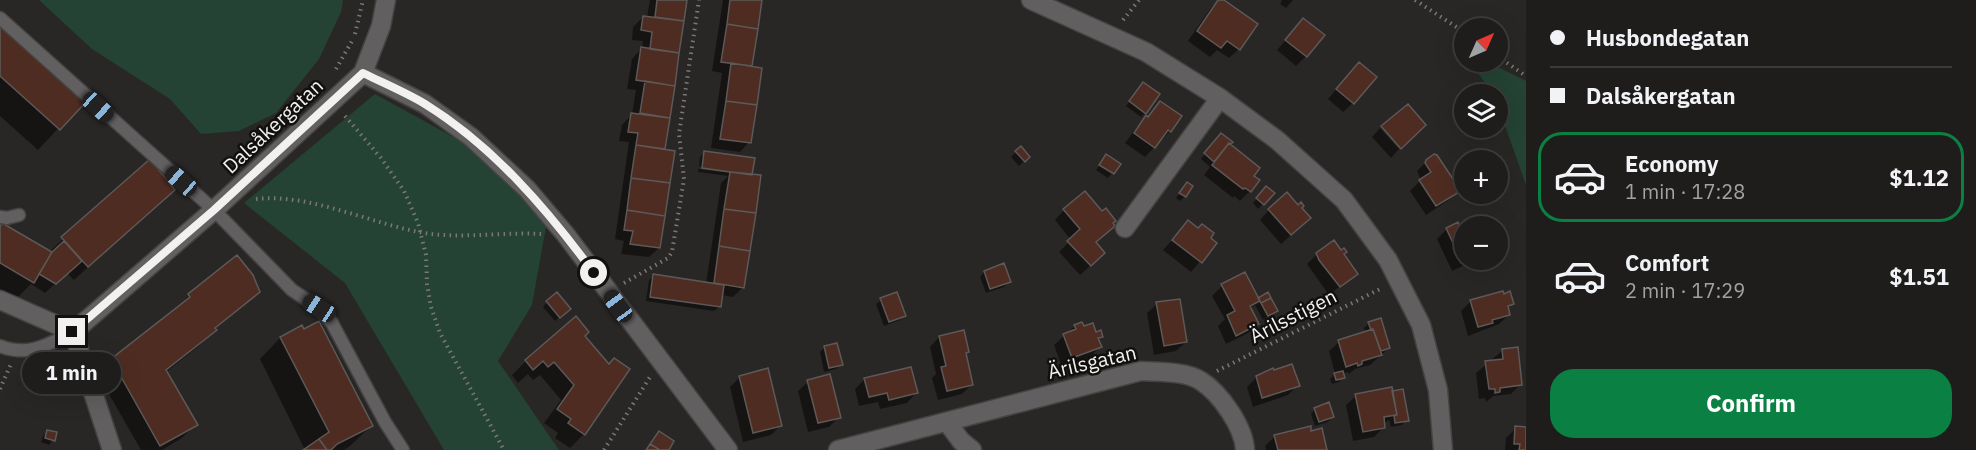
<!DOCTYPE html>
<meta charset="utf-8">
<style>
:root{--surface:#1f1d1c;--page:#272625;--text:#f1f3f6;--muted:#a1a2a3;--line:#3c3b3b;--accent:#0b8043}
body{margin:0;font-family:"IBM Plex Sans",sans-serif;background:var(--page);color:var(--text);height:100vh;display:flex;flex-direction:column;font-size:22px;white-space:nowrap}
*{box-sizing:border-box;margin:0}
p{font-size:20px;color:var(--muted)}
.icon{flex:none;width:33px;height:33px;fill:none;stroke:currentColor;stroke-width:2;stroke-linecap:round;stroke-linejoin:round}
.map{position:relative;flex:1;overflow:hidden}
.side{display:flex;flex-direction:column;background:var(--surface);width:450px}
.side>*{flex:none}
.banner{display:grid;align-content:center;height:132px;padding:0 24px;background:var(--surface)}
.needle{width:39px;rotate:45deg}
.buttons{position:absolute;left:1454px;top:18px;display:grid;gap:12px}
.buttons a{display:grid;place-items:center;width:54px;height:54px;border-radius:50%;background:var(--surface);box-shadow:0 6px 24px #0002,0 0 0 2px var(--line);font-size:30px}
.end{position:absolute;width:27px;height:27px;margin:-14px;border:8px solid #f3f1f0;background:#111;box-shadow:0 0 0 3px #111}
.from{border-radius:50%}
.bubble{position:absolute;height:42px;border-radius:21px;background:var(--surface);box-shadow:0 6px 24px #0002,0 0 0 2px var(--line);font-size:20px;font-weight:800;line-height:42px;text-align:center}
.car{position:absolute;width:18px;height:36px;margin:-18px -9px;border-radius:8px;box-shadow:0 0 4px 2px #0007;background:linear-gradient(#222 24%,#8ab4d8 0 40%,#222 0 76%,#8ab4d8 0 86%,#222 0)}
.banner b{display:flex;align-items:center;gap:21px;height:57px;font-size:22px}
.banner b+b{border-top:2px solid var(--line)}
.banner i{width:15px;height:15px;background:var(--text)}
ul{padding:0;list-style:none}
li{display:flex;align-items:center;gap:18px;height:90px;margin:0 12px 9px;padding:0 12px;border:3px solid transparent;border-radius:24px}
li div{flex:1}
li b{display:block;font-size:22px}
li em{font-style:normal;font-weight:800}
li.on{border-color:var(--accent)}
li>.icon{width:54px;height:54px;stroke-width:1.5}
.cta{display:flex;gap:12px;margin-top:auto;padding:12px 24px}
.cta a{flex:1;height:69px;border-radius:24px;background:var(--accent);color:#fff;font-size:24px;font-weight:800;line-height:69px;text-align:center}
main{display:flex;flex:1;min-height:0}
.map>svg:first-child{display:block}
.green{fill:#244334}
.shadow{fill:#0007}
.building{fill:#4e2c21;stroke:#5c5958;stroke-width:1.5}
.lines{fill:none;stroke-linecap:round;stroke-linejoin:round}
.lane-casing{stroke:#454341;stroke-width:15}
.street-casing{stroke:#454341;stroke-width:21}
.path{stroke:#7b7977;stroke-width:4;stroke-dasharray:1.5 4.5;stroke-linecap:butt}
.lane{stroke:#615f60;stroke-width:12}
.street{stroke:#615f60;stroke-width:18}
.route{stroke:#f3f1f0;stroke-width:8}
.labels{text-anchor:middle;stroke-width:5;stroke-linejoin:round;paint-order:stroke}
.street-label{font-size:20px;fill:#f3f1f0;stroke:#11100f}
</style>
<main>
<div class="map">
<svg width="1526" height="450" viewBox="0 0 1526 450">
<rect width="100%" height="100%" fill="#292725"/>
<path class="green" d="M 39,0 L 343,0 L 341,12 L 319,59 L 276,113 L 239,131 L 201,134 L 170,99 L 92,49 Z
M 1470,62 L 1488,62 L 1526,81 L 1526,185 L 1497,103 L 1497,94 L 1493,94 Z
M 375,94 L 477,150 L 547,221 L 532,305 L 498,361 L 559,450 L 444,450 L 345,283 L 244,203 Z"/>
<path class="shadow" d="M 650,0 L 686,0 L 663,151 L 659,248 L 649,257 L 621,254 L 624,241 L 615,239 L 629,142 L 619,141 L 622,125 L 632,114 L 636,90 L 627,89 L 632,59 L 642,48 L 643,41 L 632,40 L 633,27 L 643,17 L 647,17 Z
M 723,0 L 761,0 L 751,68 L 749,142 L 740,152 L 711,148 L 722,73 L 712,71 Z
M 1219,0 L 1239,49 L 1229,58 L 1217,50 L 1210,57 L 1188,41 L 1210,9 Z
M 1282,0 L 1293,0 L 1286,8 L 1280,4 Z
M 1303,20 L 1306,56 L 1296,66 L 1277,50 Z
M 0,28 L 82,103 L 38,150 L 0,116 Z
M 1350,73 L 1353,103 L 1343,112 L 1328,99 Z
M 1139,88 L 1145,113 L 1141,117 L 1126,106 Z
M 1160,103 L 1170,131 L 1145,157 L 1125,143 L 1137,127 Z
M 1380,128 L 1399,149 L 1391,158 L 1372,137 Z
M 1217,139 L 1227,143 L 1258,168 L 1252,176 L 1250,191 L 1240,201 L 1234,196 L 1233,198 L 1204,175 L 1210,167 L 1201,159 Z
M 1020,148 L 1028,157 L 1019,166 L 1011,157 Z
M 705,152 L 753,159 L 743,287 L 733,297 L 721,295 L 719,307 L 714,311 L 646,301 L 649,280 L 653,276 L 706,284 L 721,183 L 728,176 L 698,172 L 698,169 L 731,173 L 733,171 L 699,166 L 700,157 Z
M 1106,156 L 1119,165 L 1108,178 L 1096,170 Z
M 149,161 L 173,190 L 74,280 L 67,273 L 45,293 L 31,284 L 16,299 L 0,290 L 0,227 L 49,252 Z
M 1427,161 L 1459,190 L 1449,200 L 1426,215 L 1410,191 L 1421,180 L 1417,171 Z
M 1187,184 L 1185,196 L 1180,201 L 1176,198 Z
M 1262,192 L 1263,204 L 1258,209 L 1253,203 Z
M 1298,207 L 1299,228 L 1281,244 L 1260,220 L 1269,210 Z
M 1064,210 L 1102,213 L 1095,243 L 1093,263 L 1080,275 L 1059,252 L 1071,240 L 1055,220 Z
M 1188,222 L 1215,244 L 1191,272 L 1163,250 Z
M 1447,229 L 1462,234 L 1464,233 L 1464,260 L 1483,260 L 1472,265 L 1471,262 L 1452,271 L 1437,239 Z
M 1341,252 L 1356,274 L 1329,295 L 1307,264 L 1317,254 Z
M 984,272 L 1009,282 L 1004,287 L 986,293 L 980,277 Z
M 1222,286 L 1257,299 L 1276,310 L 1263,320 L 1255,305 L 1250,309 L 1258,324 L 1248,333 L 1226,344 L 1218,326 L 1225,319 L 1212,296 Z
M 258,291 L 215,329 L 201,344 L 166,372 L 196,424 L 182,438 L 162,450 L 141,450 L 98,375 L 112,361 L 176,310 L 189,296 Z
M 881,300 L 904,315 L 900,320 L 884,326 L 876,304 Z
M 1471,301 L 1512,303 L 1507,309 L 1509,315 L 1499,324 L 1468,336 L 1461,311 Z
M 547,302 L 564,313 L 555,321 L 543,307 Z
M 1157,304 L 1186,342 L 1176,351 L 1154,355 L 1147,313 Z
M 1369,323 L 1389,348 L 1370,365 L 1355,369 L 1349,374 L 1348,372 L 1342,374 L 1343,377 L 1339,382 L 1332,384 L 1330,379 L 1335,374 L 1329,351 L 1339,342 L 1366,333 L 1364,328 Z
M 1075,326 L 1102,336 L 1098,340 L 1100,347 L 1090,357 L 1062,367 L 1054,345 Z
M 301,327 L 371,426 L 350,446 L 344,450 L 305,450 L 260,359 L 280,338 Z
M 583,336 L 608,365 L 628,370 L 584,434 L 570,448 L 555,438 L 558,433 L 544,423 L 561,400 L 540,375 L 533,380 L 528,374 L 518,383 L 512,375 L 526,361 Z
M 939,337 L 965,354 L 972,384 L 962,394 L 938,400 L 932,378 L 936,374 L 930,347 Z
M 836,345 L 841,364 L 836,369 L 824,372 L 820,352 L 824,348 Z
M 1503,350 L 1521,384 L 1511,394 L 1493,396 L 1486,402 L 1485,398 L 1479,399 L 1476,373 Z
M 1261,376 L 1298,385 L 1288,395 L 1253,407 L 1247,387 L 1256,378 Z
M 740,377 L 781,425 L 771,435 L 743,442 L 730,387 Z
M 864,380 L 916,393 L 907,403 L 880,409 L 878,402 L 859,406 L 855,389 Z
M 808,382 L 839,417 L 829,427 L 808,432 L 798,391 Z
M 1356,396 L 1407,420 L 1402,425 L 1391,427 L 1389,420 L 1383,424 L 1384,427 L 1374,437 L 1353,441 L 1346,405 Z
M 1315,409 L 1333,417 L 1328,422 L 1315,426 L 1311,414 Z
M 1516,428 L 1526,450 L 1505,450 L 1506,438 Z
M 48,431 L 53,440 L 49,445 L 41,442 L 43,436 Z
M 1310,432 L 1325,450 L 1266,450 L 1265,446 L 1275,436 Z"/>
<path class="building" d="M 657,0 L 687,0 L 684,21 L 655,17 Z
M 730,0 L 762,0 L 758,29 L 727,24 Z
M 1218,0 L 1224,0 L 1258,24 L 1240,50 L 1227,41 L 1221,48 L 1197,31 Z
M 643,16 L 684,21 L 679,53 L 650,49 L 652,32 L 641,30 Z
M 1303,18 L 1325,35 L 1307,57 L 1285,40 Z
M 727,24 L 758,29 L 752,66 L 721,62 Z
M 0,26 L 85,103 L 60,130 L 0,76 Z
M 641,47 L 679,53 L 675,86 L 636,80 Z
M 1359,62 L 1377,77 L 1354,104 L 1336,89 Z
M 731,63 L 762,68 L 757,105 L 726,101 Z
M 645,81 L 675,86 L 670,118 L 640,113 Z
M 1143,82 L 1160,94 L 1146,114 L 1129,101 Z
M 726,101 L 757,105 L 751,143 L 720,139 Z
M 1160,101 L 1182,116 L 1171,132 L 1168,130 L 1155,148 L 1134,133 L 1146,115 L 1148,117 Z
M 1408,104 L 1426,125 L 1401,149 L 1381,126 Z
M 631,113 L 670,118 L 665,149 L 636,145 L 638,133 L 628,132 Z
M 1221,133 L 1233,142 L 1231,144 L 1229,143 L 1214,162 L 1204,153 Z
M 1229,143 L 1260,168 L 1254,176 L 1260,180 L 1251,192 L 1245,188 L 1243,189 L 1212,165 Z
M 636,145 L 675,151 L 670,183 L 631,178 Z
M 1021,146 L 1030,157 L 1025,162 L 1015,151 Z
M 704,151 L 755,158 L 752,175 L 702,168 Z
M 1106,154 L 1121,164 L 1114,174 L 1099,165 Z
M 1434,154 L 1437,155 L 1461,191 L 1436,206 L 1419,180 L 1431,172 L 1425,163 L 1426,160 Z
M 150,159 L 175,190 L 88,267 L 61,237 Z
M 730,172 L 761,175 L 756,213 L 724,209 Z
M 631,178 L 670,183 L 665,216 L 627,210 Z
M 1187,182 L 1193,186 L 1186,197 L 1179,193 Z
M 1266,186 L 1275,193 L 1264,205 L 1256,198 Z
M 1085,191 L 1102,211 L 1106,208 L 1116,221 L 1113,223 L 1115,226 L 1096,242 L 1105,253 L 1091,266 L 1067,241 L 1080,229 L 1063,209 Z
M 1287,192 L 1298,205 L 1301,202 L 1304,206 L 1302,208 L 1311,218 L 1291,235 L 1268,209 Z
M 724,209 L 756,213 L 750,251 L 719,246 Z
M 627,210 L 665,216 L 660,248 L 630,244 L 633,231 L 624,230 Z
M 1188,220 L 1198,228 L 1202,224 L 1214,233 L 1211,238 L 1217,243 L 1202,263 L 1172,240 Z
M 1458,222 L 1462,232 L 1464,231 L 1464,260 L 1468,260 L 1462,262 L 1446,228 Z
M 2,223 L 52,252 L 34,283 L 0,263 L 0,227 Z
M 1334,240 L 1341,250 L 1344,248 L 1347,252 L 1344,254 L 1358,274 L 1340,287 L 1319,260 L 1316,253 Z
M 64,241 L 82,261 L 56,284 L 39,274 L 52,252 Z
M 719,246 L 750,251 L 744,288 L 714,283 Z
M 237,255 L 253,275 L 260,292 L 215,328 L 217,330 L 166,370 L 198,425 L 160,446 L 111,359 L 190,297 L 188,294 Z
M 1004,263 L 1011,282 L 990,289 L 984,271 Z
M 1245,272 L 1260,301 L 1250,306 L 1259,324 L 1236,336 L 1227,315 L 1235,311 L 1221,284 Z
M 653,274 L 724,285 L 721,307 L 650,297 Z
M 1503,291 L 1504,294 L 1510,291 L 1514,304 L 1508,306 L 1510,315 L 1492,320 L 1493,323 L 1478,327 L 1470,300 Z
M 557,292 L 571,309 L 560,318 L 546,301 Z
M 897,292 L 906,316 L 889,322 L 880,298 Z
M 1268,292 L 1271,298 L 1261,303 L 1258,298 Z
M 1271,298 L 1278,311 L 1268,316 L 1261,303 Z
M 1180,299 L 1187,342 L 1164,346 L 1156,302 Z
M 576,316 L 589,332 L 585,336 L 609,364 L 614,358 L 630,369 L 585,435 L 568,423 L 571,419 L 557,409 L 574,385 L 554,362 L 548,367 L 543,361 L 533,370 L 525,360 Z
M 1381,318 L 1390,348 L 1381,351 L 1373,329 L 1371,330 L 1368,322 Z
M 319,321 L 373,426 L 337,444 L 331,450 L 327,450 L 319,439 L 329,432 L 280,337 L 302,325 L 304,329 Z
M 1082,322 L 1084,326 L 1093,323 L 1096,332 L 1101,330 L 1103,337 L 1098,338 L 1102,347 L 1072,358 L 1063,334 L 1076,329 L 1074,325 Z
M 1373,329 L 1382,355 L 1362,361 L 1362,364 L 1358,366 L 1357,363 L 1346,367 L 1338,340 Z
M 964,330 L 969,352 L 966,353 L 973,385 L 947,391 L 941,367 L 946,366 L 939,336 Z
M 837,343 L 843,365 L 829,368 L 824,346 Z
M 1518,347 L 1522,385 L 1500,388 L 1500,392 L 1495,393 L 1495,389 L 1489,389 L 1485,361 L 1503,359 L 1502,349 Z
M 1292,364 L 1300,386 L 1262,398 L 1256,376 L 1273,368 L 1274,370 Z
M 911,367 L 918,393 L 889,400 L 887,393 L 869,397 L 864,378 Z
M 768,368 L 782,426 L 753,433 L 739,376 Z
M 1343,371 L 1345,378 L 1336,380 L 1334,373 Z
M 830,374 L 841,418 L 818,423 L 807,380 Z
M 1392,387 L 1397,415 L 1384,417 L 1385,428 L 1363,432 L 1355,394 Z
M 1403,389 L 1409,421 L 1395,423 L 1394,415 L 1397,415 L 1392,391 Z
M 1329,402 L 1334,417 L 1319,422 L 1314,408 Z
M 1311,426 L 1311,431 L 1322,428 L 1327,450 L 1278,450 L 1274,435 Z
M 1515,426 L 1526,427 L 1526,450 L 1519,450 L 1520,444 L 1514,444 Z
M 47,430 L 57,432 L 55,441 L 45,438 Z
M 659,431 L 674,441 L 669,450 L 660,450 L 650,444 Z
M 319,439 L 327,450 L 303,450 Z
M 650,444 L 660,450 L 646,450 Z"/>
<g class="lines">
<g class="lane-casing">
<path id="lane" d="M 0,18 L 214,210 L 292,290 L 319,308 L 332,323 L 385,422 L 403,450
M 0,217 L 7,218 L 19,215
M 0,346 C 29,357 47,345 73,332"/>
</g>
<g class="street-casing">
<path id="street" d="M 1031,0 L 1146,52 L 1220,98 L 1277,140 L 1344,200 L 1388,260 L 1421,325 L 1438,390 L 1443,450
M 363,73 L 425,104 L 471,137 L 527,189 L 566,235 L 728,450
M 1125,228 L 1220,98
M 0,300 L 73,332 L 112,450
M 73,332 L 214,210 L 363,73 L 381,26 L 386,0
M 947,422 L 961,441 L 972,450
M 838,450 L 1141,371 C 1157,372 1187,371 1201,381 C 1220,393 1244,427 1245,450"/>
</g>
<path class="path" d="M 1415,0 L 1464,32
M 1123,20 L 1139,0
M 355,34 L 363,0
M 1497,56 L 1526,76
M 336,69 L 352,41
M 345,116 L 381,158 L 404,191 L 418,223 L 426,255 L 427,284 L 431,307 L 440,333 L 504,450
M 256,199 C 313,193 374,226 431,234 C 467,238 505,232 541,234
M 624,283 L 668,258 L 672,252 L 684,179 L 679,134 L 699,0
M 1217,371 L 1382,288
M 0,389 L 11,364
M 604,450 L 650,377"/>
<use href="#lane" class="lane"/>
<use href="#street" class="street"/>
</g>
<g class="lines">
<path class="route" d="M 72,332 L 214,210 L 363,73 C 383,83 405,92 425,104 C 493,146 547,209 594,273"/>
</g>
<g class="labels">
<g class="street-label">
<text transform="translate(273 126) rotate(-43)" y="7">Dalsåkergatan</text>
<text transform="translate(1293 316) rotate(-27)" y="7">Ärilsstigen</text>
<text transform="translate(1092 362) rotate(-13)" y="7">Ärilsgatan</text>
</g>
</g>
</svg>
<div class="buttons">
<a><svg class="needle" viewBox="-14 -14 28 28"><path d="M0-13l5 13h-10z" fill="#e53935"/><path d="M0 13l5-13h-10z" fill="#a1a2a3"/></svg></a>
<a><svg class="icon" aria-label="layers" viewBox="0 0 24 24"><path d="M12 4l9 5-9 5-9-5zM3 14l9 5 9-5"/></svg></a>
<a>+</a>
<a>−</a>
</div>
<i class="end from" style="left:594px;top:273px"></i>
<i class="end" style="left:72px;top:332px"></i>
<div class="bubble" style="left:22px;top:352px;width:99px">1 min</div>
<i class="car" style="left:98px;top:107px;rotate:132deg"></i>
<i class="car" style="left:181px;top:181px;rotate:311deg"></i>
<i class="car" style="left:618px;top:306px;rotate:324deg"></i>
<i class="car" style="left:319px;top:308px;rotate:303deg"></i>
</div>
<section class="side">
<div class="banner">
<b><i class="from"></i>Husbondegatan</b>
<b><i></i>Dalsåkergatan</b>
</div>
<ul>
<li class="on"><svg class="icon" aria-label="car" viewBox="0 0 24 24"><path d="M5 17H2v-5l4-1 3-4h7l3 4 3 1v5h-3M9 17h6M6 11h13"/><circle cx="7" cy="17" r="2"/><circle cx="17" cy="17" r="2"/></svg><div><b>Economy</b><p>1 min · 17:28</p></div><em>$1.12</em></li>
<li><svg class="icon" aria-label="car" viewBox="0 0 24 24"><path d="M5 17H2v-5l4-1 3-4h7l3 4 3 1v5h-3M9 17h6M6 11h13"/><circle cx="7" cy="17" r="2"/><circle cx="17" cy="17" r="2"/></svg><div><b>Comfort</b><p>2 min · 17:29</p></div><em>$1.51</em></li>
</ul>
<div class="cta"><a>Confirm</a></div>
</section>
</main>
